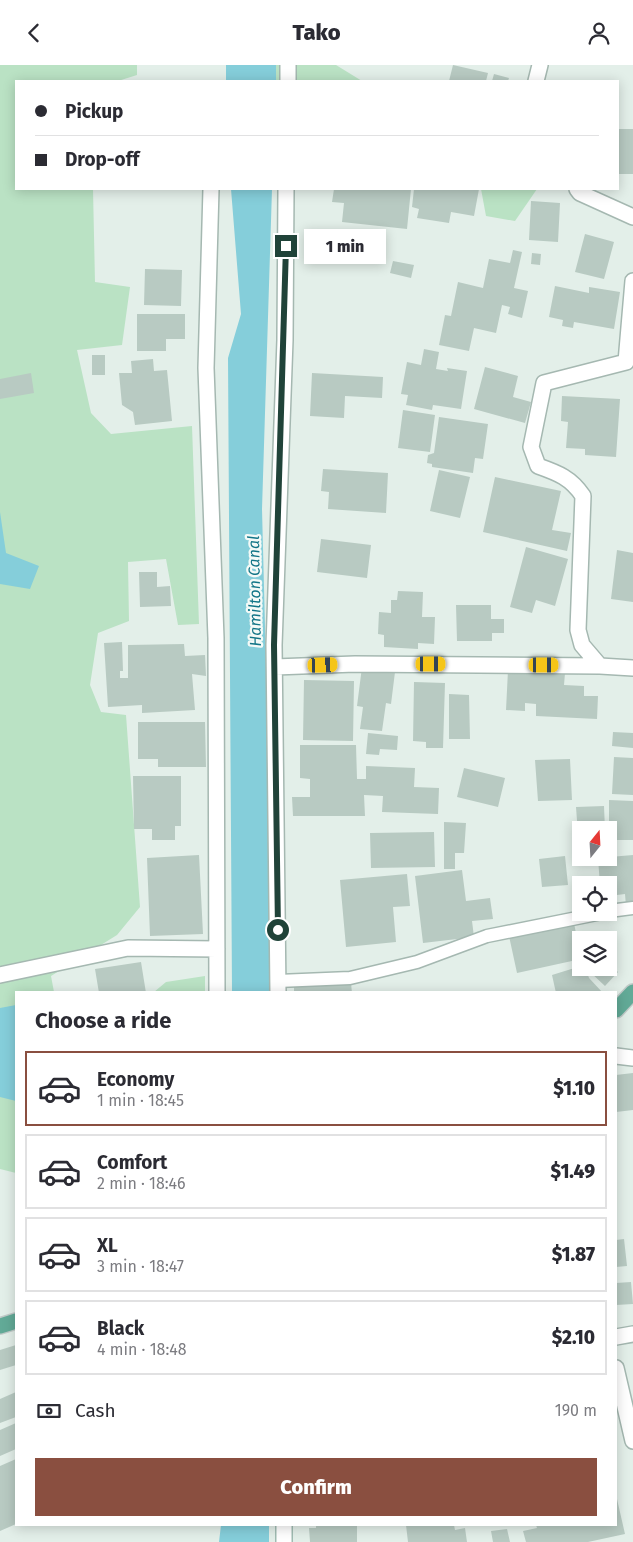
<!DOCTYPE html>
<meta charset="utf-8">
<style>
:root{--surface:#fff;--page:#f2f2f3;--text:#2b2b33;--muted:#7c7c81;--line:#e1e1e2;--accent:#8a4f40}
body{margin:0;font-family:"Fira Sans",sans-serif;background:var(--page);color:var(--text);height:100vh;display:flex;flex-direction:column;font-size:19px;white-space:nowrap}
*{box-sizing:border-box;margin:0}
p{font-size:16px;color:var(--muted)}
.icon{flex:none;width:28px;height:28px;fill:none;stroke:currentColor;stroke-width:2;stroke-linecap:round;stroke-linejoin:round}
.map{position:relative;flex:1;overflow:hidden}
.sheet{position:absolute;left:15px;top:926px;width:602px;height:535px;display:flex;flex-direction:column;background:var(--surface);border-radius:0px;box-shadow:0 2px 12px #0003}
.sheet>*{flex:none}
.hud{position:absolute;left:15px;top:15px;width:604px;height:110px;border-radius:0px;box-shadow:0 2px 12px #0003;display:grid;align-content:center;height:110px;padding:0 20px;background:var(--surface)}
.needle{width:32px;rotate:18deg}
.buttons{position:absolute;left:572px;top:756px;display:grid;gap:10px}
.buttons a{display:grid;place-items:center;width:45px;height:45px;border-radius:0px;background:var(--surface);box-shadow:0 2px 12px #0003;font-size:25px}
.end{position:absolute;width:22px;height:22px;margin:-11px;border:6px solid #204339;background:#fff;box-shadow:0 0 0 2px #fff}
.from{border-radius:50%}
.bubble{position:absolute;height:35px;border-radius:0px;background:var(--surface);box-shadow:0 2px 12px #0003;font-size:16px;font-weight:800;line-height:35px;text-align:center}
.car{position:absolute;width:15px;height:30px;margin:-15px -8px;border-radius:6px;box-shadow:0 0 4px 1px #0007;background:linear-gradient(#f5c518 24%,#345 0 40%,#f5c518 0 76%,#345 0 86%,#f5c518 0)}
.hud b{display:flex;align-items:center;gap:18px;height:48px;font-size:19px}
.hud b+b{border-top:1px solid var(--line)}
.hud i{width:12px;height:12px;background:var(--text)}
ul{padding:0;list-style:none}
li{display:flex;align-items:center;gap:15px;height:75px;margin:0 10px 8px;padding:0 10px;border:2px solid var(--line);border-radius:0px}
li div{flex:1}
li b{display:block;font-size:19px}
li em{font-style:normal;font-weight:800}
li.current{border-color:var(--accent)}
li>.icon{width:45px;height:45px;stroke-width:1.5}
h2{padding:0 20px;font-size:22px;line-height:60px}
.pay{display:flex;align-items:center;gap:12px;height:55px;padding:0 20px;font-size:19px}
.pay p{margin-inline-start:auto}
.primary-button{display:flex;gap:10px;margin-top:auto;padding:10px 20px}
.primary-button a{flex:1;height:58px;border-radius:0px;background:var(--accent);color:#fff;font-size:20px;font-weight:800;line-height:58px;text-align:center}
header{display:flex;justify-content:space-between;align-items:center;height:65px;padding:0 20px;background:var(--surface);font-size:22px;font-weight:800}
.map>svg:first-child{display:block}
.green{fill:#bae2c4}
.water{fill:#85ceda}
.building{fill:#b8cac2}
.lines{fill:none;stroke-linecap:round;stroke-linejoin:round}
.service-casing{stroke:#a5b8b1;stroke-width:15}
.minor-casing{stroke:#a5b8b1;stroke-width:18}
.secondary-casing{stroke:#a0bcb2;stroke-width:18}
.primary-casing{stroke:#c1cac8;stroke-width:18}
.service{stroke:#fff;stroke-width:12}
.minor{stroke:#fff;stroke-width:15}
.secondary{stroke:#fff;stroke-width:15}
.primary{stroke:#62aa97;stroke-width:15}
.route{stroke:#204339;stroke-width:6}
.labels{text-anchor:middle;stroke-width:4.5;stroke-linejoin:round;paint-order:stroke}
.water-label{font-size:16px;font-style:italic;fill:#127587;stroke:#f4faf7}
</style>
<header><svg class="icon" aria-label="back" viewBox="0 0 24 24"><path d="M15 5l-7 7 7 7"/></svg>Tako<svg class="icon" aria-label="person" viewBox="0 0 24 24"><circle cx="12" cy="8" r="4"/><path d="M4 21q1-7 8-7t8 7"/></svg></header>
<div class="map">
<svg width="633" height="1477" viewBox="0 0 633 1477">
<rect width="100%" height="100%" fill="#e3efe9"/>
<path class="green" d="M 0,0 L 137,0 L 137,10 L 118,16 L 16,16 L 16,124 L 93,124 L 95,217 L 130,222 L 122,280 L 77,285 L 91,348 L 111,369 L 192,361 L 199,559 L 178,560 L 166,494 L 128,497 L 129,556 L 98,568 L 90,620 L 101,647 L 126,650 L 140,842 L 117,870 L 51,911 L 54,927 L 16,928 L 16,1108 L 0,1104 Z
M 276,0 L 336,0 L 362,16 L 276,16 Z
M 481,124 L 537,124 L 515,156 L 486,151 Z
M 205,911 L 205,927 L 154,927 L 166,917 Z"/>
<path class="water" d="M 226,0 L 276,0 L 276,16 L 226,16 Z
M 231,124 L 272,124 L 262,444 L 269,719 L 269,927 L 232,927 L 228,293 L 241,249 Z
M 0,447 L 6,488 L 39,501 L 30,524 L 0,519 Z
M 16,940 L 16,1036 L 0,1032 L 0,943 Z
M 221,1460 L 269,1460 L 269,1477 L 219,1477 Z"/>
<path class="building" d="M 453,0 L 488,8 L 486,16 L 449,16 Z
M 494,9 L 509,13 L 508,16 L 492,16 Z
M 618,64 L 633,64 L 633,109 L 618,109 Z
M 334,124 L 411,124 L 407,164 L 342,157 L 344,138 L 332,137 Z
M 414,124 L 479,124 L 474,151 L 451,147 L 449,158 L 417,153 L 419,144 L 412,142 Z
M 531,136 L 560,138 L 558,177 L 529,175 Z
M 585,169 L 614,177 L 604,214 L 575,207 Z
M 513,185 L 522,187 L 514,223 L 528,226 L 522,253 L 508,249 L 510,242 L 502,240 L 496,268 L 474,263 L 469,286 L 439,280 L 445,250 L 451,251 L 458,217 L 483,223 L 489,194 L 510,198 Z
M 532,188 L 541,189 L 540,200 L 531,199 Z
M 393,196 L 414,200 L 411,213 L 390,208 Z
M 145,204 L 182,205 L 181,241 L 144,240 Z
M 555,221 L 589,228 L 589,222 L 620,227 L 614,264 L 574,257 L 573,263 L 562,261 L 563,255 L 549,252 Z
M 137,249 L 185,249 L 185,274 L 166,274 L 166,286 L 137,286 Z
M 424,284 L 439,287 L 436,304 L 448,306 L 447,303 L 467,306 L 461,344 L 433,340 L 432,345 L 406,340 L 408,330 L 401,329 L 407,297 L 421,300 Z
M 92,290 L 105,290 L 105,310 L 92,310 Z
M 153,294 L 154,306 L 167,305 L 172,356 L 135,360 L 133,347 L 122,340 L 119,308 L 132,308 L 131,296 Z
M 485,302 L 518,311 L 513,332 L 531,337 L 525,358 L 474,344 Z
M 31,308 L 34,328 L 0,334 L 0,314 Z
M 312,308 L 383,312 L 382,333 L 345,331 L 344,353 L 310,351 Z
M 562,331 L 620,334 L 616,392 L 585,390 L 585,384 L 566,383 L 568,357 L 561,356 Z
M 403,345 L 435,350 L 430,387 L 398,383 Z
M 439,352 L 488,359 L 483,394 L 475,393 L 473,408 L 432,402 L 432,399 L 427,398 L 428,390 L 434,388 Z
M 323,404 L 388,408 L 386,448 L 328,444 L 329,427 L 321,426 Z
M 439,405 L 470,412 L 460,453 L 430,446 Z
M 495,412 L 561,426 L 552,465 L 571,468 L 567,486 L 483,467 Z
M 321,474 L 371,480 L 367,513 L 317,507 Z
M 526,482 L 568,494 L 555,541 L 536,535 L 532,548 L 510,542 Z
M 617,485 L 633,488 L 633,537 L 611,534 Z
M 139,507 L 157,507 L 157,522 L 170,521 L 171,541 L 140,542 Z
M 398,526 L 423,527 L 422,552 L 435,552 L 434,579 L 418,578 L 418,584 L 384,582 L 384,570 L 378,569 L 379,547 L 391,548 L 391,535 L 397,535 Z
M 456,540 L 491,540 L 491,554 L 504,554 L 504,568 L 492,568 L 492,576 L 457,576 Z
M 122,577 L 123,606 L 120,606 L 120,613 L 128,613 L 128,580 L 184,579 L 185,591 L 205,590 L 206,611 L 192,609 L 195,645 L 142,648 L 142,640 L 108,642 L 104,578 Z
M 362,602 L 395,607 L 391,639 L 386,638 L 382,666 L 360,664 L 363,642 L 357,641 Z
M 508,605 L 565,608 L 564,620 L 584,621 L 584,631 L 598,631 L 597,654 L 536,651 L 536,639 L 525,638 L 525,646 L 506,645 Z
M 304,615 L 354,616 L 353,676 L 303,675 Z
M 414,617 L 445,618 L 443,683 L 426,683 L 426,677 L 413,676 Z
M 449,629 L 469,630 L 470,674 L 449,674 Z
M 138,657 L 205,657 L 206,702 L 158,702 L 158,694 L 138,694 Z
M 613,667 L 633,668 L 633,683 L 612,681 Z
M 368,668 L 398,671 L 397,685 L 380,684 L 379,690 L 366,689 Z
M 300,680 L 356,680 L 357,714 L 366,714 L 366,701 L 415,703 L 414,722 L 439,723 L 438,749 L 382,747 L 383,731 L 364,730 L 365,751 L 293,751 L 292,732 L 310,732 L 310,714 L 300,713 Z
M 614,692 L 633,693 L 633,730 L 612,729 Z
M 570,694 L 572,735 L 538,736 L 535,695 Z
M 464,703 L 505,713 L 498,742 L 457,732 Z
M 133,711 L 181,711 L 181,761 L 175,761 L 175,775 L 152,775 L 152,764 L 134,764 Z
M 609,735 L 633,736 L 633,775 L 609,775 Z
M 604,741 L 605,765 L 581,765 L 581,769 L 578,769 L 576,742 Z
M 444,757 L 466,758 L 464,788 L 455,788 L 455,804 L 444,804 Z
M 434,767 L 435,802 L 371,803 L 370,768 Z
M 609,777 L 616,777 L 617,787 L 609,788 Z
M 199,790 L 203,869 L 150,871 L 147,793 Z
M 633,790 L 633,840 L 626,841 L 625,829 L 609,831 L 609,820 L 600,820 L 598,793 Z
M 565,791 L 568,820 L 542,822 L 539,794 Z
M 462,805 L 466,836 L 490,833 L 493,854 L 472,856 L 474,872 L 423,878 L 415,811 Z
M 407,809 L 410,841 L 393,842 L 396,877 L 346,882 L 340,815 Z
M 574,858 L 581,894 L 517,908 L 509,871 Z
M 141,897 L 146,928 L 99,928 L 95,904 Z
M 609,899 L 618,907 L 605,921 L 590,907 L 594,902 L 609,902 Z
M 581,901 L 585,902 L 589,913 L 603,928 L 556,928 L 552,910 Z
M 294,918 L 351,918 L 352,928 L 294,928 Z
M 633,1008 L 633,1045 L 616,1047 L 616,1010 Z
M 624,1174 L 627,1201 L 616,1202 L 616,1175 Z
M 631,1217 L 633,1239 L 616,1240 L 616,1218 Z
M 16,1280 L 16,1300 L 0,1305 L 0,1285 Z
M 16,1327 L 16,1352 L 0,1358 L 0,1334 Z
M 16,1358 L 16,1384 L 0,1391 L 0,1365 Z
M 16,1394 L 16,1459 L 0,1466 L 0,1401 Z
M 617,1434 L 625,1469 L 588,1477 L 526,1477 L 523,1466 L 537,1463 L 536,1460 L 616,1460 Z
M 316,1460 L 357,1461 L 357,1477 L 310,1477 L 309,1463 L 316,1463 Z
M 406,1460 L 454,1460 L 455,1465 L 465,1463 L 467,1477 L 408,1477 Z
M 507,1464 L 510,1477 L 493,1477 L 491,1466 Z"/>
<g class="lines">
<g class="service-casing">
<path id="service" d="M 609,846 L 633,843
M 278,916 L 350,913 L 417,897 L 487,871 L 602,848"/>
</g>
<g class="minor-casing">
<path id="minor" d="M 288,16 L 288,0
M 536,16 L 540,0
M 211,124 L 206,303 L 216,573 L 217,928
M 577,124 L 580,128 L 633,152
M 633,216 L 626,297 L 544,318 L 531,382 L 538,401 C 558,408 571,413 583,431 L 578,565 L 582,580 L 600,601 L 633,603
M 275,602 L 355,599 L 600,601
M 0,910 L 128,883 L 217,884
M 278,928 L 274,580 L 285,275 L 286,124
M 616,991 L 633,993
M 616,1272 L 633,1269
M 616,1303 L 633,1376"/>
</g>
<g class="secondary-casing">
<path id="secondary" d="M 284,1477 L 284,1460"/>
</g>
<g class="primary-casing">
<path id="primary" d="M 616,945 L 633,927
M 0,1261 L 16,1256"/>
</g>
<use href="#service" class="service"/>
<use href="#minor" class="minor"/>
<use href="#secondary" class="secondary"/>
<use href="#primary" class="primary"/>
</g>
<g class="lines">
<path class="route" d="M 278,865 L 274,580 L 286,181"/>
</g>
<g class="labels">
<g class="water-label">
<text transform="translate(254 526) rotate(-91)" y="6">Hamilton Canal</text>
</g>
</g>
</svg>
<div class="buttons">
<a><svg class="needle" viewBox="-14 -14 28 28"><path d="M0-13l5 13h-10z" fill="#e53935"/><path d="M0 13l5-13h-10z" fill="#7c7c81"/></svg></a>
<a><svg class="icon" aria-label="locate" viewBox="0 0 24 24"><circle cx="12" cy="12" r="6"/><path d="M12 2v4M12 18v4M2 12h4M18 12h4"/></svg></a>
<a><svg class="icon" aria-label="layers" viewBox="0 0 24 24"><path d="M12 4l9 5-9 5-9-5zM3 14l9 5 9-5"/></svg></a>
</div>
<i class="end from" style="left:278px;top:865px"></i>
<i class="end" style="left:286px;top:181px"></i>
<div class="bubble" style="left:304px;top:164px;width:82px">1 min</div>
<i class="car" style="left:431px;top:599px;rotate:90deg"></i>
<i class="car" style="left:323px;top:600px;rotate:88deg"></i>
<i class="car" style="left:544px;top:600px;rotate:90deg"></i>
<div class="hud">
<b><i class="from"></i>Pickup</b>
<b><i></i>Drop-off</b>
</div>
<section class="sheet">
<h2>Choose a ride</h2>
<ul>
<li class="current"><svg class="icon" aria-label="car" viewBox="0 0 24 24"><path d="M5 17H2v-5l4-1 3-4h7l3 4 3 1v5h-3M9 17h6M6 11h13"/><circle cx="7" cy="17" r="2"/><circle cx="17" cy="17" r="2"/></svg><div><b>Economy</b><p>1 min · 18:45</p></div><em>$1.10</em></li>
<li><svg class="icon" aria-label="car" viewBox="0 0 24 24"><path d="M5 17H2v-5l4-1 3-4h7l3 4 3 1v5h-3M9 17h6M6 11h13"/><circle cx="7" cy="17" r="2"/><circle cx="17" cy="17" r="2"/></svg><div><b>Comfort</b><p>2 min · 18:46</p></div><em>$1.49</em></li>
<li><svg class="icon" aria-label="car" viewBox="0 0 24 24"><path d="M5 17H2v-5l4-1 3-4h7l3 4 3 1v5h-3M9 17h6M6 11h13"/><circle cx="7" cy="17" r="2"/><circle cx="17" cy="17" r="2"/></svg><div><b>XL</b><p>3 min · 18:47</p></div><em>$1.87</em></li>
<li><svg class="icon" aria-label="car" viewBox="0 0 24 24"><path d="M5 17H2v-5l4-1 3-4h7l3 4 3 1v5h-3M9 17h6M6 11h13"/><circle cx="7" cy="17" r="2"/><circle cx="17" cy="17" r="2"/></svg><div><b>Black</b><p>4 min · 18:48</p></div><em>$2.10</em></li>
</ul>
<div class="pay"><svg class="icon" aria-label="cash" viewBox="0 0 24 24"><path d="M3 7h18v10H3z"/><circle cx="12" cy="12" r="2"/></svg>Cash<p>190 m</p></div>
<div class="primary-button"><a>Confirm</a></div>
</section>
</div>
